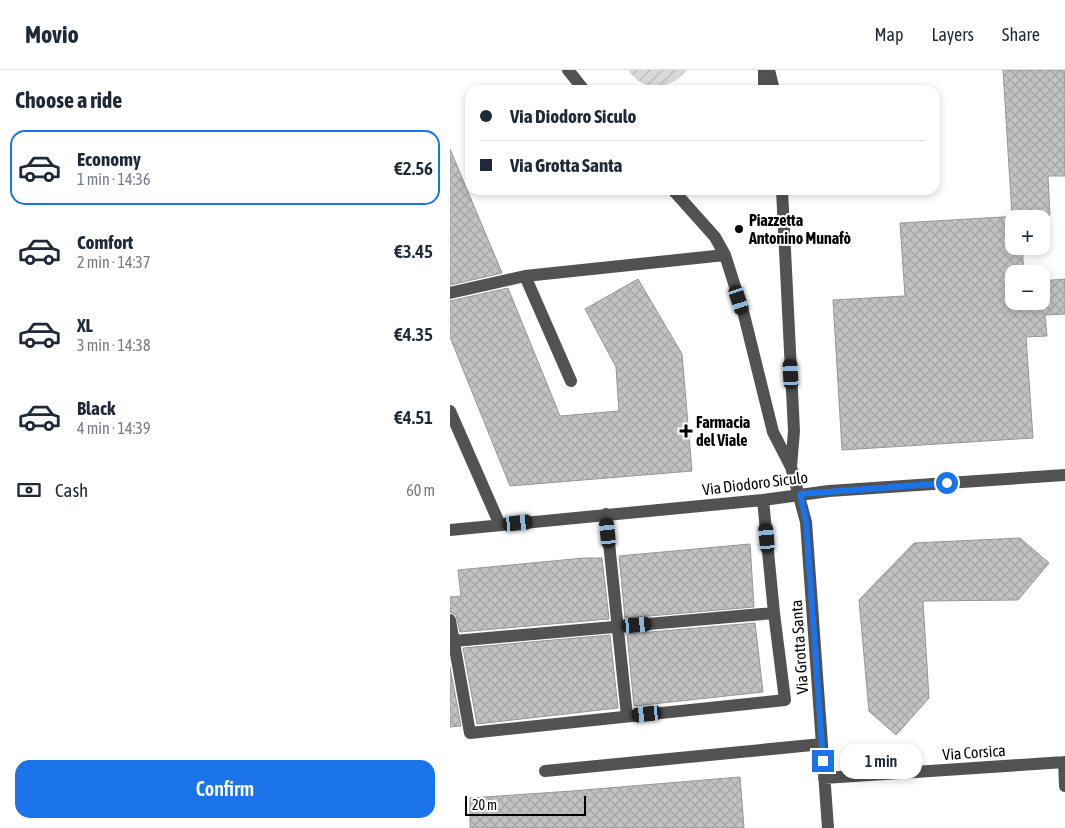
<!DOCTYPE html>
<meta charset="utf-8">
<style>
:root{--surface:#fff;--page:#f6f6f7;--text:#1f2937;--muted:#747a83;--line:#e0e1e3;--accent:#1a73e8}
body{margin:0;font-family:"Asap Condensed",sans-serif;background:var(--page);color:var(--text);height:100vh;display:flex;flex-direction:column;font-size:19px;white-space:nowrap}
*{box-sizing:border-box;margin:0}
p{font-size:16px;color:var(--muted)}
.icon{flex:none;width:28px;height:28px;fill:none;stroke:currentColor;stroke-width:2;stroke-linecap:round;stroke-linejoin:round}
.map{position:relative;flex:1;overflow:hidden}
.details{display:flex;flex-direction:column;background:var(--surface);width:450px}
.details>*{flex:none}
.banner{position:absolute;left:15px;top:15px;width:475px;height:110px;border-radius:15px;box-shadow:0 2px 8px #0003;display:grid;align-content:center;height:110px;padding:0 15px;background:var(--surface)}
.controls{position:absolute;left:555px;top:140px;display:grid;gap:10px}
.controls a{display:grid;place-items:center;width:45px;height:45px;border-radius:10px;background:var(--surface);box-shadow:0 2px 8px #0003;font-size:25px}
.scale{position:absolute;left:15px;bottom:12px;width:121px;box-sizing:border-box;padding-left:5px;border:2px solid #000;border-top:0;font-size:14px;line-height:18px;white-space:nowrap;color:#000;-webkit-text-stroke:4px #fff;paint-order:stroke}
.end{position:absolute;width:22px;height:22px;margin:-11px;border:6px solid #1a73e8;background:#fff;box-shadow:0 0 0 2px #fff}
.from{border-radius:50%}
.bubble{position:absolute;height:35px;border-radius:15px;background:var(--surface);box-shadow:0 2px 8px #0003;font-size:16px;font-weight:600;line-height:35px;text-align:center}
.car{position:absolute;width:15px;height:30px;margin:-15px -8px;border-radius:6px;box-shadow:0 0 4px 1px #0007;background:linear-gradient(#222 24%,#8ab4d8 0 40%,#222 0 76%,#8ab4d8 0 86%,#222 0)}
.banner b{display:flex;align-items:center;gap:18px;height:48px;font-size:19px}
.banner b+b{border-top:1px solid var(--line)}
.banner i{width:12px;height:12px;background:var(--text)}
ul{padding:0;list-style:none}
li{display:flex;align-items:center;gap:15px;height:75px;margin:0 10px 8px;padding:0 5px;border:2px solid transparent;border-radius:15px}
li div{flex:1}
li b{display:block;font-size:19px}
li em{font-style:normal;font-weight:600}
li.on{border-color:var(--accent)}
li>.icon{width:45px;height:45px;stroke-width:1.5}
h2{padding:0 15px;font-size:22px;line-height:60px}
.pay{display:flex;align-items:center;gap:12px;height:55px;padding:0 15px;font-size:19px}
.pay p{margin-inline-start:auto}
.action{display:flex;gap:10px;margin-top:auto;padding:10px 15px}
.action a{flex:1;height:58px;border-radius:15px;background:var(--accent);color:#fff;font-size:20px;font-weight:600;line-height:58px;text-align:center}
header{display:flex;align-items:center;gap:30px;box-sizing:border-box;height:70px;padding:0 25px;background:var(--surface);border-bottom:1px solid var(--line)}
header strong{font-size:24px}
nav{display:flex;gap:28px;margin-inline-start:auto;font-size:18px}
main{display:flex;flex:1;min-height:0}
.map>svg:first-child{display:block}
.garden{fill:url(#garden-furrows)}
.building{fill:url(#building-cross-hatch);stroke:#969696}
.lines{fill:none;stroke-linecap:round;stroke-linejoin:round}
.minor{stroke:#525252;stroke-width:12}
.route{stroke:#1a73e8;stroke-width:6}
.poi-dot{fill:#000;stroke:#fff;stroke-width:2}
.labels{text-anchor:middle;stroke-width:4;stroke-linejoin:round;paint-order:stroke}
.poi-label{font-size:16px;font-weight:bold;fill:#000;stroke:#fff;text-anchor:start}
.street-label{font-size:16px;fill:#000;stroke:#fff}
</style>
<header>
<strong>Movio</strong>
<nav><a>Map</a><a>Layers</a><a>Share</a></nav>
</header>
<main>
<section class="details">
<h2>Choose a ride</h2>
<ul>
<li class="on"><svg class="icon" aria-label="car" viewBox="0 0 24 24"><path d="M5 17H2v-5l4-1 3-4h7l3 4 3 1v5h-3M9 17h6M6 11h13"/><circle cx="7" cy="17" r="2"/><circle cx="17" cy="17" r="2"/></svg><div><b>Economy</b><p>1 min · 14:36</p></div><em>€2.56</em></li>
<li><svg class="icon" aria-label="car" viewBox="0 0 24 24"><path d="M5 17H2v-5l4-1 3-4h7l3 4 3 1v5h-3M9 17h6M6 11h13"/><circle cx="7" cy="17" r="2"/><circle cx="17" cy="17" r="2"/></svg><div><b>Comfort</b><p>2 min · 14:37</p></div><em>€3.45</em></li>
<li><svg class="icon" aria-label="car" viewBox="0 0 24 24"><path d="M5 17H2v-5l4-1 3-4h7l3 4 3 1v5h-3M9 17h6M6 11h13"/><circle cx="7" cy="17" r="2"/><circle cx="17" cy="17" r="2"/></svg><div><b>XL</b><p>3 min · 14:38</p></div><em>€4.35</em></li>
<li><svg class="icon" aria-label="car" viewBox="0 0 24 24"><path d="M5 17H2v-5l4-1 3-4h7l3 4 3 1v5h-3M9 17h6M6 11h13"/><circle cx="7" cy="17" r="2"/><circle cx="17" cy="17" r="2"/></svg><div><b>Black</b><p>4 min · 14:39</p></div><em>€4.51</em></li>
</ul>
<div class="pay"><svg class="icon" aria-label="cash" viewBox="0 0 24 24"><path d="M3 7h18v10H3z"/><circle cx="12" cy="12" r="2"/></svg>Cash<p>60 m</p></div>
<div class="action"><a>Confirm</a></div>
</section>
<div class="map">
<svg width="615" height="758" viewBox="0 0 615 758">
<defs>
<pattern id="garden-furrows" width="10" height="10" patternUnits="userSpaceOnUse" patternTransform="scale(1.25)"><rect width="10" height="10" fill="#d9d9d9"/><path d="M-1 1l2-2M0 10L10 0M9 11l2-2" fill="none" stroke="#b8b8b8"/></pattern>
<pattern id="building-cross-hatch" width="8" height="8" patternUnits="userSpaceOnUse" patternTransform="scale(1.25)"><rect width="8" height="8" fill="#c2c2c2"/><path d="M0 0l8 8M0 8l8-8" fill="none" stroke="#a5a5a5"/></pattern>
</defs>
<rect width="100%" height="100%" fill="#fff"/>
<path class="garden" d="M 178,0 L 237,0 C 220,21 194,23 178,0 Z"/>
<path class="building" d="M 553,0 L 615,0 L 615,106 L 598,106 L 600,145 L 562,146 Z
M 0,79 L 52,203 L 0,215 Z
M 570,146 L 570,149 L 564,149 L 564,176 L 572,176 L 574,204 L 564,204 L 564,231 L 591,231 L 591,211 L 615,209 L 615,244 L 595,245 L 597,266 L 576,267 L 583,368 L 392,380 L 383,230 L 455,226 L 450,153 Z
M 188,209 L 232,284 L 242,401 L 60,416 L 0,267 L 0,231 L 58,218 L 110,346 L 169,341 L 166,297 L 135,239 Z
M 570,468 L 599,493 L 568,530 L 473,531 L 479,628 L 446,665 L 419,641 L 409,530 L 464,473 Z
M 300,474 L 304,537 L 175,548 L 169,486 Z
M 134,488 L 152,488 L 159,549 L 10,562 L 6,545 L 0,542 L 0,527 L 11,526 L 8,500 Z
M 305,553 L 313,622 L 184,636 L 177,564 Z
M 160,565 L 168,638 L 27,654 L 13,578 Z
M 0,597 L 11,656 L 0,657 Z
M 290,707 L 294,758 L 20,758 L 20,728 L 122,721 Z"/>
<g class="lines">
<path class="minor" d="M 118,0 L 134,20
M 319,0 L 324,20
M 314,20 L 314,0
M 223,120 L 265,167 L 275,185 L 294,245 L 323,362 L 341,397 L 356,452 L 378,758
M 332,120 L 344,361 L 341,397
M 75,206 L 121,311
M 0,223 L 75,206 L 275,185
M 0,341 L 50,455
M 156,444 L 177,646
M 0,460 L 313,430 L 379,421 L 615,405
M 0,550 L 20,663 L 335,630 L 324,543 L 313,430
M 4,571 L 324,543
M 614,692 L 615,716
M 95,701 L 372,674
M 374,708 L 615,692"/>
</g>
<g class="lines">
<path class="route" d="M 373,691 L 356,452 L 350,424 L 497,413"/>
</g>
<g class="poi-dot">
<circle cx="289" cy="159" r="5"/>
<path d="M233.5 353.5h5v5h5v5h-5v5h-5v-5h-5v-5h5z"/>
</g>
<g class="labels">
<g class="poi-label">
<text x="299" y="156">Piazzetta<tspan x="299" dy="18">Antonino Munafò</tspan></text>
<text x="246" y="358">Farmacia<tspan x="246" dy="18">del Viale</tspan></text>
</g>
<g class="street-label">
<text transform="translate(305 413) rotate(-7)" y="6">Via Diodoro Siculo</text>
<text transform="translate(349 577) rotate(-94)" y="6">Via Grotta Santa</text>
<text transform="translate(524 682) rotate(-4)" y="6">Via Corsica</text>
</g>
</g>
</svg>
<div class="controls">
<a>+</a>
<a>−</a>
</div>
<div class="scale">20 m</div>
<i class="end from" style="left:497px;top:413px"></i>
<i class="end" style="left:373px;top:691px"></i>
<div class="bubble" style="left:390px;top:674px;width:82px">1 min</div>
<i class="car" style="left:289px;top:230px;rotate:162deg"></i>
<i class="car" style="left:341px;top:304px;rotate:357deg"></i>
<i class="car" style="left:68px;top:453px;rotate:84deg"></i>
<i class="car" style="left:158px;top:463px;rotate:354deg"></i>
<i class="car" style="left:317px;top:468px;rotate:355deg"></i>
<i class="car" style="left:187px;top:555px;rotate:85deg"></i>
<i class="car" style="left:197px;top:644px;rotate:264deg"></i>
<div class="banner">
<b><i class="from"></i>Via Diodoro Siculo</b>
<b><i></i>Via Grotta Santa</b>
</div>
</div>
</main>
